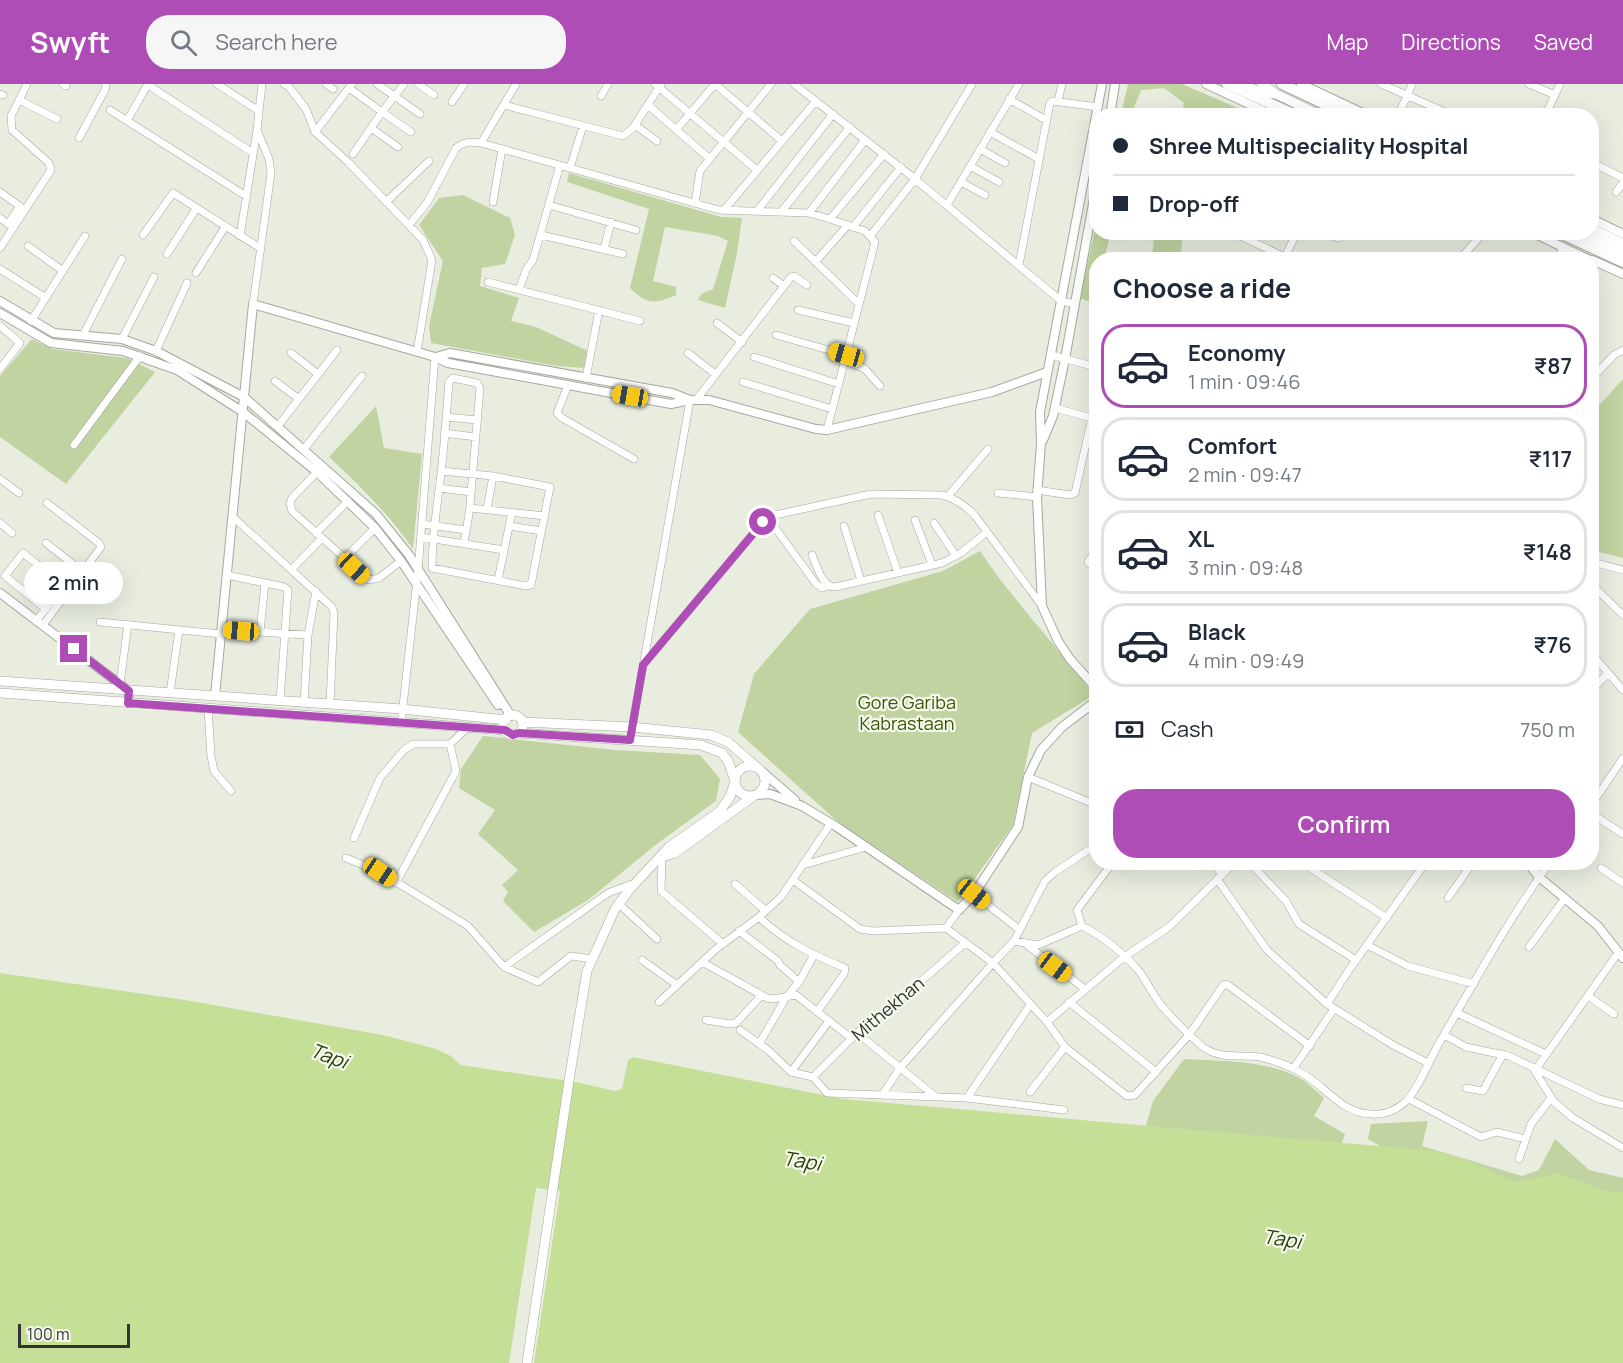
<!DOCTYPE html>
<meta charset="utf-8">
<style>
:root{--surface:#fff;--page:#f6f6f7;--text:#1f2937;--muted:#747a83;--line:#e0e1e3;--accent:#ae4db6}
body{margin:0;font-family:Manrope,sans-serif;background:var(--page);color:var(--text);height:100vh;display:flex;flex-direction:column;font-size:22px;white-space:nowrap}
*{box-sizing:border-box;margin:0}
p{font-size:20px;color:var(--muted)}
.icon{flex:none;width:33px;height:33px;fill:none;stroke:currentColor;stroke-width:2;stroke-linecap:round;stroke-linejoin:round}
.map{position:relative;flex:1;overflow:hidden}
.sheet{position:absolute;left:1089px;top:168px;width:510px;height:618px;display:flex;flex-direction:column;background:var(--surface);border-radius:24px;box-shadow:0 6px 24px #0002}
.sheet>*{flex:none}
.hud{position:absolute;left:1089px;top:24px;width:510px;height:132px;border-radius:24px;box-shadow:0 6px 24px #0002;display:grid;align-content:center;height:132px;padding:0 24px;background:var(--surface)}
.scale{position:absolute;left:18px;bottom:15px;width:112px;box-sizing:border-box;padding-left:6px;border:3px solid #333530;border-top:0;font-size:16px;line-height:21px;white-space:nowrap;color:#333530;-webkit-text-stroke:4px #f5faee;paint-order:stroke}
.end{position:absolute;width:27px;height:27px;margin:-14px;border:8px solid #ae4db6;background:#fff;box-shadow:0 0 0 3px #fff}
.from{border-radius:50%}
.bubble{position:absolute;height:42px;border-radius:21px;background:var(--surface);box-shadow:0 6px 24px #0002;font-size:20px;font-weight:600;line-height:42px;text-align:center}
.car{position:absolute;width:18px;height:36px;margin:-18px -9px;border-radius:8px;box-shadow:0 0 4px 2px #0007;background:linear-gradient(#f5c518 24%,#345 0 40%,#f5c518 0 76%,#345 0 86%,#f5c518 0)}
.hud b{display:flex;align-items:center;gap:21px;height:57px;font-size:22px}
.hud b+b{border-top:2px solid var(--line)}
.hud i{width:15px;height:15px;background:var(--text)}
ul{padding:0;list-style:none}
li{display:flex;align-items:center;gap:18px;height:84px;margin:0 12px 9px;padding:0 12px;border:3px solid var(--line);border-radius:24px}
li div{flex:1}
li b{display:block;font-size:22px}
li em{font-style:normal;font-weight:600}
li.on{border-color:var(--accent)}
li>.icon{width:54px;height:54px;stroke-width:1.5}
h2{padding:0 24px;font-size:27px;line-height:72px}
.pay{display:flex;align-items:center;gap:15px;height:66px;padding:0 24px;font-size:22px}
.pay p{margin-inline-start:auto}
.primary-button{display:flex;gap:12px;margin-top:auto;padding:12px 24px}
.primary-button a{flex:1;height:69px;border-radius:24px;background:var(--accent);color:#fff;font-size:24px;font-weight:600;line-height:69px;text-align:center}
header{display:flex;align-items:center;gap:36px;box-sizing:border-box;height:84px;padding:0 30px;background:var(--accent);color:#fff}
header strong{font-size:28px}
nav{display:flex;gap:33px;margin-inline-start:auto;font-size:21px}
.search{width:420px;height:54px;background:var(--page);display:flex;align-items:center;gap:15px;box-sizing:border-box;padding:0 21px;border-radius:24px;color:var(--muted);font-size:22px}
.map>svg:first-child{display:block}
.green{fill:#c0d3a0}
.water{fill:#c5df97}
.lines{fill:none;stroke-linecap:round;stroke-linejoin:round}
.minor-casing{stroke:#a4a99d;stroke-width:8}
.tertiary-casing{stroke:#a4a99d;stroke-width:10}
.secondary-casing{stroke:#a4a99d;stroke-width:10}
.primary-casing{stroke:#a4a99d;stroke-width:12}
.minor{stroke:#fff;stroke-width:7}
.tertiary{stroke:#fff;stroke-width:8}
.secondary{stroke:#fff;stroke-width:9}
.primary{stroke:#fff;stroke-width:10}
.route{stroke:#ae4db6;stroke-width:8}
.labels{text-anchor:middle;stroke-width:4.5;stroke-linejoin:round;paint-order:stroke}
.park-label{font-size:18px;fill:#3d5200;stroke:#f5faee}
.street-label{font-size:18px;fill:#333530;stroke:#f5faee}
.water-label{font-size:20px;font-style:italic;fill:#2e3e08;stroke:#f5faee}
</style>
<header>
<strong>Swyft</strong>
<div class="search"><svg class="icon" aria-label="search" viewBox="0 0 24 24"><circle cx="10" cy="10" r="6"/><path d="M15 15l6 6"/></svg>Search here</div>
<nav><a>Map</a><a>Directions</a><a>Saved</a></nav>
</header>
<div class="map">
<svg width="1623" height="1279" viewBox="0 0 1623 1279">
<rect width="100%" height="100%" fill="#e8ede0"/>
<path class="green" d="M 1128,0 L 1182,0 L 1240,25 L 1236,31 L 1181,31 L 1184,19 L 1164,4 L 1141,6 L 1131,31 L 1121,31 Z
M 569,89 L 721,133 L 742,134 L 737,169 L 725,224 L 698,216 L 701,210 L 713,205 L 728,157 L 718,152 L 665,143 L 653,197 L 676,203 L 676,211 C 655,220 647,221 630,204 L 649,125 L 567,98 Z
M 463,111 L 510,134 L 515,151 L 505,180 L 482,184 L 480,202 L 519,214 L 511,237 L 536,243 L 588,267 L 584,284 L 557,282 L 431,259 L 429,242 L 443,177 L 419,141 L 439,114 Z
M 1096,140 L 1096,148 L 1111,149 L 1104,175 L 1096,176 L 1096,220 L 1080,214 Z
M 1132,149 L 1183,149 L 1180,175 L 1165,175 L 1152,171 L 1154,157 Z
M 32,255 L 52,265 L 127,274 L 155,288 L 66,400 L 0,353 L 0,292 Z
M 1623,295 L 1623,474 L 1592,466 L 1592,329 Z
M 376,322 L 384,364 L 422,370 L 413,465 C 389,430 360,402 329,373 Z
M 980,467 C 1014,518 1057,562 1094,611 L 1032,649 L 1013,741 L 958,818 L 838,738 L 738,648 L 754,590 L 810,525 L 943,487 Z
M 483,652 L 615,666 L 700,671 L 720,695 L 716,717 L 658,759 L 588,816 L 534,848 L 503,817 L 508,808 L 502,801 L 518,786 L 478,750 L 495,726 L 459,704 L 461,685 Z
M 1184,975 C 1222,977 1274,976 1306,998 C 1312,1003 1318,1009 1324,1014 L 1314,1032 L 1345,1050 L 1339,1067 L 1144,1049 L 1153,1017 Z
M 1428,1037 L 1422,1062 L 1522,1092 L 1539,1086 L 1555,1055 L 1589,1086 L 1623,1094 L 1623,1111 L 1508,1115 L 1421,1085 L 1368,1055 L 1371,1040 Z"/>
<path class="water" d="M 0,889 L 185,916 L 383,951 L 433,964 L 451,972 L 460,981 L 576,998 L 615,1007 L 622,1005 L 628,976 L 633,973 L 843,1015 L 1435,1067 L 1465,1075 L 1500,1092 L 1518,1098 L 1558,1089 L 1605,1107 L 1623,1108 L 1623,1279 L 534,1279 L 560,1107 L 536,1104 L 509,1279 L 0,1279 Z"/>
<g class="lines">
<g class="minor-casing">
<path id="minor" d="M 63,0 L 66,2
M 217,0 L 259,27
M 284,0 L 289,3 L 306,25 L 315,48 L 348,78 L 423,156 L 432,176 L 417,268
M 326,0 L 333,5
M 377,0 L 420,30
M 404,0 L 382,28 L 411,48
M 418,0 L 434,11
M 655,0 L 757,86
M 715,0 L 782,57
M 794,0 L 915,95 L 1061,217 L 1075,220
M 1381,0 L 1454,32
M 1529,0 L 1555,11
M 148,1 L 253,69
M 349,4 L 382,28 L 353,70
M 0,10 L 3,11
M 601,12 L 608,0
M 1009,15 L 1046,36
M 19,16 L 57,35
M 1058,17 L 1062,0
M 452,18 L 464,0
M 504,21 L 623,52 L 633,44 L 661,0
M 648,21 L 710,75
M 110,26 L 246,112
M 1398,32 L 1412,0
M 1545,32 L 1560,0
M 127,37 L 148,0
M 635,41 L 657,57
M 371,44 L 398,63
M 676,46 L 715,0
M 315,48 L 352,0
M 990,48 L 1039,75
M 79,54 L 105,6 L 106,0
M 481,59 L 516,0
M 980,65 L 1005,79
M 1597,81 L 1623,94
M 970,82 L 999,98
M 570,84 L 583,42
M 961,98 L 985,111
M 0,108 L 25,126
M 1616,108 L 1623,99
M 386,118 L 429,77
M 493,118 L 502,65
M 695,119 L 700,87 L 771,0
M 549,121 L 636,146
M 947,121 L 1019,0
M 724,126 L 816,17
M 757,127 L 833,30
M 781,128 L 850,43
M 809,129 L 865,56
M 0,134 L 11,142
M 830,135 L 884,70
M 8,140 L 20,122
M 409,141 L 427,119 L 456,64 C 465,57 470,58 481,59 L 719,126 L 809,129 L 830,135 L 865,147 L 875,158 L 827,346
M 853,143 L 901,83
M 1232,148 L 1291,176
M 1325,148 L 1338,154
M 143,151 L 173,109 L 260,164
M 541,151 L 623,170
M 871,151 L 915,95 L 972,0
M 240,152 L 257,46
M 794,157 L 858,219
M 28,162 L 63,187
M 0,164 L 51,86 L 49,79 L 12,46 L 11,32 L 27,0
M 604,165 L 611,138
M 167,170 L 196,125
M 1285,173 L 1297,148
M 1459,176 L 1484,148
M 1558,176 L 1563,163
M 815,178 L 848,141
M 1019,181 L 1050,19 L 1053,17 L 1098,23
M 0,185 L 46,214
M 196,189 L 225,143
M 773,194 L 784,202
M 488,198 L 640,237
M 519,206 L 526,186 L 533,176 L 560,81
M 253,220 L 271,89 L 269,75 L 257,46 L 262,0
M 798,226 L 854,239
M 31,237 L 85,152
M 717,239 L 742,258
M 0,242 L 20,259 L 0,285
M 83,251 L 122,175
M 776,251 L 846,271
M 122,255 L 154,193
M 156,267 L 187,199
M 291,269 L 318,290
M 688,269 L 715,290
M 1051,271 L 1096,283
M 754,273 L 839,300
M 845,276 L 865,285 L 880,302
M 586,294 L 599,226
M 1592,294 L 1614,271 L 1623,266
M 275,297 L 299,315
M 743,298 L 832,325
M 568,301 L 557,329 L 562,334 L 634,375
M 696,316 L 791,193 L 794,192 L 807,201
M 1055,324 L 1092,334
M 446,333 L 478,336
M 278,342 L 337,266
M 444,349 L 476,353
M 74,361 L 140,272
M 304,365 L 362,292
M 441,387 L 493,392 L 550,403 L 531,501 L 526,502 L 432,484 C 432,457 436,431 439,405 C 444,370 446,334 449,298 L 453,294 L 477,299 L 480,304 C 477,343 473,382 470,421 C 469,434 466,446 464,459
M 317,388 L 292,414 L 290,419 L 292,427 L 369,496 L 379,494 L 401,477
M 0,395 L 19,409
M 439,404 L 471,408
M 1037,406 L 1070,411 L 1075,409 L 1096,315
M 998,409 L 1037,413
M 948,412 L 988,365
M 470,424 L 545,432
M 487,425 L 493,392
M 878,431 L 898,489
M 233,433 L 332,523 L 334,529 L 330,620
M 768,434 L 816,500 L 822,504 L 828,502
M 915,436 L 932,481
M 0,439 L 12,449
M 934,439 L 956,472
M 422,440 L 466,446
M 509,442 L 542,447
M 844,442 L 861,497
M 316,449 L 348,417
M 421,453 L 504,466
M 46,459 L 83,488
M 1096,466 L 1088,478 L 1096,485
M 812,471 C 817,482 822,503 835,503 L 942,479 L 961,469 L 987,448
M 344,475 L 375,444
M 1592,478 L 1623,486
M 292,485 L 322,454
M 227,491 L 284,503 L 288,506 L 280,616
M 498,496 L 512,428
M 1592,501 L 1623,531
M 36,537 C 45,526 53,516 61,505 L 63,501 L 23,469 L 5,492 L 46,525
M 100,538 L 221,550
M 43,541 L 101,463 L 99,459 L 47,419
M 222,546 L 308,551
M 260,548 L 265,499
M 1592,570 L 1623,606
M 643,581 L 763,438 L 775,431 L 871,410 L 942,411 C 954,414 968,423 976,433 L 1042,522
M 120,600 L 128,540
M 1592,606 L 1608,589
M 170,609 L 179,546
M 304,618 L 308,551 L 316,507
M 208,624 L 211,672 L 214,687 L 231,707
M 401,640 L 418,487 L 435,273
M 630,656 L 690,316
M 1028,693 L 1089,718 L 1096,719
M 1592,720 L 1623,674
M 1592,730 L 1623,750
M 354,754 L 380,694 L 404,666 L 413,660 L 450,660 L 466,645
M 662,773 L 661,807 L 723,860
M 346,774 L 380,788 L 468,842 L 504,883 L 538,898 L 571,872 L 593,875
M 1213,778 L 1222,791
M 1249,778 L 1286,817 L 1299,840 L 1356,876
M 1301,778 L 1387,834
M 803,781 L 866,763
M 1601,784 L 1623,799
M 1217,795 L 1267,866 L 1327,920 L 1393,961 L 1428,979
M 793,796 L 860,845 L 873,847 L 946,844
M 396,799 L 456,687 L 450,660
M 735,800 L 766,827
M 974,810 L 1020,846
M 1448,814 L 1473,778
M 619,820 L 657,855
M 959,826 L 946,844 L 993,879 L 1014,857 L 1038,861 L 1082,842 C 1104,853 1123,869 1139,887 C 1147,898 1153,911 1161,921 C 1174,937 1188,950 1203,963 C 1221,976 1239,970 1260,973 C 1272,976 1287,981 1298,987 C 1325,1000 1339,1029 1371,1030 C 1383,1031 1395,1027 1404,1019 C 1416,1010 1430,975 1438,961 C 1474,899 1508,836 1550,778
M 759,833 C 784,857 813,871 845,884 L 844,890 L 817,928
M 1082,842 L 1077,826 L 1113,778
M 739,847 L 778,877 L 780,881 L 799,898
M 1014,857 L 1045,797 L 1055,788 L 1096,761
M 1027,861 L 1085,905
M 1367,861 L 1408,882 L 1474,900
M 1529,863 L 1565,814
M 642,876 L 677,901
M 702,878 L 767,914 L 773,915 L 796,911 L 851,954
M 504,883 L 608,809 L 632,800
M 1588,912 L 1614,930
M 659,918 L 716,865 L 759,833 L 781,813 L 831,739
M 1069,918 L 1156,988
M 1327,920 L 1349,886 L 1426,778
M 1457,929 L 1546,970
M 706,936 L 730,940 L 736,939 L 761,912
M 1047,938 L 1124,873 L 1169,843 L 1235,778
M 740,946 L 768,966 L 791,988 L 813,993 L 827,1009 L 967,1014 L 1064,1026
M 857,949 L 935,1012
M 1444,951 L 1466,963 L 1509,972 L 1599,1015 L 1623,1021
M 759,960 L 787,912 L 799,898 L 814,871
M 1533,984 L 1554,1018 L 1573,1034 L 1623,1064
M 1293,985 L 1334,925
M 1536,985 L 1618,869
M 791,988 L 829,937
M 813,993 L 857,949 L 911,906 L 965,859
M 1466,1004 L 1483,1007 L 1503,970
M 1030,1008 L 1065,963
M 882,1011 L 900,984 L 993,879 L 1047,938 L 1065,963 L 1127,1012 L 1135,1011 L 1189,951 L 1224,900 L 1228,901 L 1310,962
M 967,1014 L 1030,921
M 1409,1015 L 1481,1053 L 1497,1048 L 1526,1055
M 1519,1075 L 1531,1040 L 1551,1014"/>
</g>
<g class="tertiary-casing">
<path id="tertiary" d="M 1206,0 L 1275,32
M 1301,0 L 1369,32
M 1110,32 L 1115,0
M 1592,135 L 1623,150
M 1531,148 L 1590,176
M 1592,176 L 1623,190
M 0,217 L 54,249 L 122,255 L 156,267 L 244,313 L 376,430 L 409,471 L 511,632
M 0,229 L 51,259 L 123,267 L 177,286 L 243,328 L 317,388 L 375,444 L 401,477 L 498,621
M 436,273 L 450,269 L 672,309 L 690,316
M 1043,356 L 1053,332 L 1065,275 L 1096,103
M 0,509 L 129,607 L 128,619
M 1096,604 L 1070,575 L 1058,557 L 1042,522 L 1037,413 L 1041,359 L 1040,328 L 1102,0
M 215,612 L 253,220 L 435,273 L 448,279 L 671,320 L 690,316 L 709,316 L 816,345 L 827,346 L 992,308 L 1047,288
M 759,685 L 795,716
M 755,711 L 770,710 L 802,722 L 837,743 L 959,826 L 974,810 L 1018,743 L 1028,693 L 1041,666 L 1062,643 L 1096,617
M 1527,778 L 1539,793 L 1598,842 L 1623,874"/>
</g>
<g class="secondary-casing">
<path id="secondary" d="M 1241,0 L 1263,9 L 1276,10
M 1262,0 L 1276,10 L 1322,32
M 1577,148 L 1623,170
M 0,597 L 402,625 L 506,636
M 0,609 L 505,646
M503 641a10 10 0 1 1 20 0a10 10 0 1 1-20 0Z
M 522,638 L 632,643 L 711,651 L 728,658 L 759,685
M 519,649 L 701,661 L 722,669 L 728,677 L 735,697 L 730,713 L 719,728 L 669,763 L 629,806 L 615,825 L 587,887 L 570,990 L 527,1279
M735 697a15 15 0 1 1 30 0a15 15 0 1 1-30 0Z
M 662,773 L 675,769 L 755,711"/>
</g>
<g class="primary-casing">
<path id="primary" d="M 1227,0 L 1298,32
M 1282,0 L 1350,32
M 1592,145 L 1623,160
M 1558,148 L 1623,178"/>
</g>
<use href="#minor" class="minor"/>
<use href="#tertiary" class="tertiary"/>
<use href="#secondary" class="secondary"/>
<use href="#primary" class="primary"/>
</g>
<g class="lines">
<path class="route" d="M 74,565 L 129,607 L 128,619 L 505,646 L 513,651 L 519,649 L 630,656 L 643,581 L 763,438"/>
</g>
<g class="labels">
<g class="park-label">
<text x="907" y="625">Gore Gariba<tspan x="907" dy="21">Kabrastaan</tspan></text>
</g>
<g class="street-label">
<text transform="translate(888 925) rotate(-40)" y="6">Mithekhan</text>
</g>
<g class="water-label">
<text transform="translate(329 972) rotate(20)" y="7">Tapi</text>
<text transform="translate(802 1077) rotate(9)" y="7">Tapi</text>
<text transform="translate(1282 1155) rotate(9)" y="7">Tapi</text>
</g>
</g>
</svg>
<div class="scale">100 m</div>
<i class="end from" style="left:763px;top:438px"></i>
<i class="end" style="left:74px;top:565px"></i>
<div class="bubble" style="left:24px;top:478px;width:99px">2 min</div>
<i class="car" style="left:846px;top:271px;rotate:286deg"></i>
<i class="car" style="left:630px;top:312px;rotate:280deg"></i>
<i class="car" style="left:354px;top:484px;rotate:133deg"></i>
<i class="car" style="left:241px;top:547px;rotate:274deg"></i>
<i class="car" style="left:380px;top:788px;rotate:124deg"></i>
<i class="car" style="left:974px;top:810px;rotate:128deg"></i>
<i class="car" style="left:1055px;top:883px;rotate:127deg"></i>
<div class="hud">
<b><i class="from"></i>Shree Multispeciality Hospital</b>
<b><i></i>Drop-off</b>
</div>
<section class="sheet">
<h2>Choose a ride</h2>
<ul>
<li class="on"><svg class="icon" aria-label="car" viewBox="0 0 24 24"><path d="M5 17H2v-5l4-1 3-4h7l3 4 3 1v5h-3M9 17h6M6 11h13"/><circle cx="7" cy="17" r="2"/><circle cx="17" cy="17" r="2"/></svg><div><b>Economy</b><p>1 min · 09:46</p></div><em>₹87</em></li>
<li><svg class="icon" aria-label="car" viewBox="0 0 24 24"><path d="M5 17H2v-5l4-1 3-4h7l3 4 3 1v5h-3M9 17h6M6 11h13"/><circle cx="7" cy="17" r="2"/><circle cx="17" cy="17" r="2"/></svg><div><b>Comfort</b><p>2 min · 09:47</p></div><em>₹117</em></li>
<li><svg class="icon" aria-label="car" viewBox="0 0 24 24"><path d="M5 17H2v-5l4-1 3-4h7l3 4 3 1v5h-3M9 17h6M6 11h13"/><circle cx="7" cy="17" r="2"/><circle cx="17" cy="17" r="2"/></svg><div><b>XL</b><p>3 min · 09:48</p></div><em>₹148</em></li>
<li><svg class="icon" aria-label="car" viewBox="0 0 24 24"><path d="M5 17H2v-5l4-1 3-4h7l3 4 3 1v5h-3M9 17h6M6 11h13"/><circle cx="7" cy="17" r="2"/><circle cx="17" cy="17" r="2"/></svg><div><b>Black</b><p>4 min · 09:49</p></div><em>₹76</em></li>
</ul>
<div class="pay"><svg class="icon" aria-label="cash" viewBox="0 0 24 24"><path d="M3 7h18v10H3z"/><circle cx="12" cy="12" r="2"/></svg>Cash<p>750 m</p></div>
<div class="primary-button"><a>Confirm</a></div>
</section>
</div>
